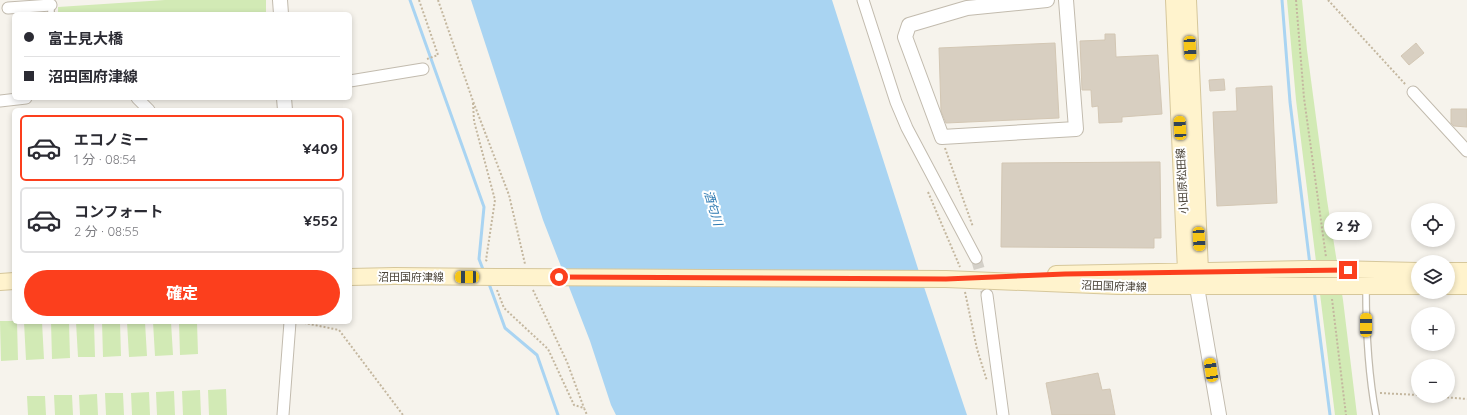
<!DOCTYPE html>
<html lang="ja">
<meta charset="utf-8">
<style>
:root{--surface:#fff;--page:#f7f7f7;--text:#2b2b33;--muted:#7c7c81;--line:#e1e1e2;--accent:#fc3f1d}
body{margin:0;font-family:Quicksand,"Noto Sans JP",sans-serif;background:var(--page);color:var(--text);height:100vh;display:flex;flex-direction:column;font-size:15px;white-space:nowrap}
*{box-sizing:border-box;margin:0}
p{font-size:13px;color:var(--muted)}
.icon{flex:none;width:22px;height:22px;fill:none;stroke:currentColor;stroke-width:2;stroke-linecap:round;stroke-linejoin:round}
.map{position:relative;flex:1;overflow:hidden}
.side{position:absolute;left:12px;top:108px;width:340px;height:216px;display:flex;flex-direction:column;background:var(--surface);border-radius:6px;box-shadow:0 2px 6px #0003}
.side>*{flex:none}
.hud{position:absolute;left:12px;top:12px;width:340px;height:88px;border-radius:6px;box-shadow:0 2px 6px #0003;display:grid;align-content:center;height:88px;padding:0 12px;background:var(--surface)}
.tools{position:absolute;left:1411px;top:203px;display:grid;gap:8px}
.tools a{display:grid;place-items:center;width:44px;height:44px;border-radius:50%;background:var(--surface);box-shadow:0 2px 6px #0003;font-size:20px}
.end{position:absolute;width:18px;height:18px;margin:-9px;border:5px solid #fc3f1d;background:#fff;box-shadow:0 0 0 2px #fff}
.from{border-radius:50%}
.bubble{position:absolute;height:28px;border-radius:14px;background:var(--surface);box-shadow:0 2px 6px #0003;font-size:13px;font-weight:800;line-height:28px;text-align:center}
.car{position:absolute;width:12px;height:24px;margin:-12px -6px;border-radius:5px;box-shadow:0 0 3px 1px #0007;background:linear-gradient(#f5c518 24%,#345 0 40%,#f5c518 0 76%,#345 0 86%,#f5c518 0)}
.hud b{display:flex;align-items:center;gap:14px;height:38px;font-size:15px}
.hud b+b{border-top:1px solid var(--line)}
.hud i{width:10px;height:10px;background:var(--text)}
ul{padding:7px 0 0;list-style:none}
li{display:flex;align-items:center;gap:12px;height:66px;margin:0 8px 6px;padding:0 4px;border:2px solid var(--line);border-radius:6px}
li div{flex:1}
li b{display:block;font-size:15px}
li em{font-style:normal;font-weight:800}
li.current{border-color:var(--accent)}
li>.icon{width:36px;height:36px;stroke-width:1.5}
.button{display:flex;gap:8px;margin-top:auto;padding:8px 12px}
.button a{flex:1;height:46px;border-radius:24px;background:var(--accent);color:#fff;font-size:16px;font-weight:800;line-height:46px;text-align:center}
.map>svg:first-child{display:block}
.green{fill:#d2eab5}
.water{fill:#a9d4f2}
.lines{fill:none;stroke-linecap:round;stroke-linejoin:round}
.stream{stroke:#a9d4f2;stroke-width:3}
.building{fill:#d8cfc1;stroke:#d3c7b4}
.minor-tunnel{stroke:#d4d0c8;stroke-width:11;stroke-dasharray:11 5.5;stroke-linecap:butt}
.service-casing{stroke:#c2bbae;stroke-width:8}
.minor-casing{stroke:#c2bbae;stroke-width:13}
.tertiary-casing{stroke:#c2bbae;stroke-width:16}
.secondary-casing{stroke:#d6c79b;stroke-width:18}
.path{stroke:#c4b79f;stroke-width:2;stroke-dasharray:2 2;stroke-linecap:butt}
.service{stroke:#fff;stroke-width:5.5}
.minor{stroke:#fff;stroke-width:11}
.tertiary{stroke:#fff;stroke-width:14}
.secondary{stroke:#fff3cd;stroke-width:16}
.secondary-bridge-casing{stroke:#d6c79b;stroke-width:18;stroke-linecap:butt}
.secondary-bridge{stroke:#fff3cd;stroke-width:16}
.route{stroke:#fc3f1d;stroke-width:5}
.labels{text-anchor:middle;stroke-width:4;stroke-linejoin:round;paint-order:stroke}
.street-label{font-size:11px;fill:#4b4439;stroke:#fff}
.water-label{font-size:12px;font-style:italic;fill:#2e7ab2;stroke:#fff}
</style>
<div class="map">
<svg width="1467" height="415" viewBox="0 0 1467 415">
<rect width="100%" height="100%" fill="#f6f3ec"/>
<path class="green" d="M 165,0 L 266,0 L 266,14 L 58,14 L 58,7 Z
M 1287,0 L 1302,0 L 1307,50 L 1327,200 L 1343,300 L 1357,415 L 1335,415 L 1296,100 Z
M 0,321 L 14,321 L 14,322 L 17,322 L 18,360 L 1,361 Z
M 24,322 L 42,322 L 44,359 L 26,360 Z
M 51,322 L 69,322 L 70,358 L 52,359 Z
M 76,322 L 94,322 L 95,357 L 78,357 Z
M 102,322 L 120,322 L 121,356 L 103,357 Z
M 127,322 L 145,322 L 147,356 L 129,357 Z
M 153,322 L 171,322 L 173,355 L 155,356 Z
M 179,322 L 197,322 L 198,354 L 180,355 Z
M 226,389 L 227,415 L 209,415 L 208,390 Z
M 200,390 L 201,415 L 183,415 L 182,391 Z
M 174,391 L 175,415 L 157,415 L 156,392 Z
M 149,392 L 150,415 L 132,415 L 131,393 Z
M 105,393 L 123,393 L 124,415 L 106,415 Z
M 97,394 L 98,415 L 80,415 L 79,395 Z
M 54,395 L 72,395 L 73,415 L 55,415 Z
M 27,396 L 45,396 L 46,415 L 28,415 Z"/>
<path class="water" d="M 471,0 L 832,0 L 921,278 L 967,415 L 616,415 L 611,405 L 590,341 L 543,220 Z"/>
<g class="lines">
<path class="stream" d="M 410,0 L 484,207 L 479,259 L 484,272
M 1282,0 L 1290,102 L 1310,265
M 488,281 L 505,328 L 537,355 L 558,415
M 1314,290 L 1330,415"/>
</g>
<path class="building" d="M 1105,34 L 1115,34 L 1116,57 L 1158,55 L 1162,114 L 1122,117 L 1122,122 L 1099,123 L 1098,106 L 1092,107 L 1091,90 L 1082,90 L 1080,41 L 1105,40 Z
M 1055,43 L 1059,118 L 946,123 L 941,111 L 939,48 Z
M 1416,43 L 1424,53 L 1409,65 L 1401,56 Z
M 1224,79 L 1225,90 L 1210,91 L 1209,80 Z
M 1272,86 L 1277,203 L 1217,206 L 1213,112 L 1237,111 L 1236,88 Z
M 1451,109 L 1467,109 L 1467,127 L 1454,126 L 1451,123 Z
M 1160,162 L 1161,238 L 1154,238 L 1154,248 L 1001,247 L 1002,163 Z
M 1098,373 L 1102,390 L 1110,389 L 1115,415 L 1052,415 L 1046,383 Z"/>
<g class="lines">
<path class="minor-tunnel" d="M 976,258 L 987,295"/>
<g class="service-casing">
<path id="service" d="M 51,4 L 51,14
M 1366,288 C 1366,331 1368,373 1376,415"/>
</g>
<g class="minor-casing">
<path id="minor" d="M 863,0 L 896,102 L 907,128 L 976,258
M 8,8 L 51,5
M 350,81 L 423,69
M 1413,92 L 1467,151
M 137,98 L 149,110
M 0,101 L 26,98
M 987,295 L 1003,415
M 283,415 L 290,322"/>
</g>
<g class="tertiary-casing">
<path id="tertiary" d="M 280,0 L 281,14
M 1047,0 L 967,8 L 909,25 L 905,37 L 942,137 L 1076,129 L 1066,0
M 284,98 L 285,110
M 1197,287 L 1219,415"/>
</g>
<g class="secondary-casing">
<path id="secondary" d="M 1174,0 L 1186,271 L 1193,281
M 1188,0 L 1200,271 L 1198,281
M 1334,269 L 1418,271
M 1448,271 L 1467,271
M 1056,274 L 1307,269
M 350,277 L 395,276
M 496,277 L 946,279 L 1118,286 L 1307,286
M 0,282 L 14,281
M 1335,286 L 1418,286
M 1448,286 L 1467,286"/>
</g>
<path class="path" d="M 419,0 L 438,55 L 427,59
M 438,0 L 473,101 L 509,195 L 525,264
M 1296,0 L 1304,98 L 1326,257
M 1328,0 L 1406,85
M 473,103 L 474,121 L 495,200 L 486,260 L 488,263
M 945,148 L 973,227
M 928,192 L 960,267
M 497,290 L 504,308 L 548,349 L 574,405 L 584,408 L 587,415
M 533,290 L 567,362 L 584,408
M 965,292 L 977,349 L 987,381
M 1332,299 L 1346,415
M 300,322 L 339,330 L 403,415
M 1380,393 L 1418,395
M 1431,396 L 1467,399"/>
<use href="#service" class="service"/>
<use href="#minor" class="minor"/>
<use href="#tertiary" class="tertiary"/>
<use href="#secondary" class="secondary"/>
<g class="secondary-bridge-casing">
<path id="secondary-bridge" d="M 1307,269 L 1334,269
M 395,276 L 496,277
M 1307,286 L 1335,286"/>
</g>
<use href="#secondary-bridge" class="secondary-bridge"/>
</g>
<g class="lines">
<path class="route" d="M 559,277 L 946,279 L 1065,274 L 1348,270"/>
</g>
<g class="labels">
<g class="street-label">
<text transform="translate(1182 181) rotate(-93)" y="4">小田原松田線</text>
<text x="411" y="281">沼田国府津線</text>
<text transform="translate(1114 286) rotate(2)" y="4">沼田国府津線</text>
</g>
<g class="water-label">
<text transform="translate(713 208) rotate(73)" y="4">酒匂川</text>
</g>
</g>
</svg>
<div class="tools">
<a><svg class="icon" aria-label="locate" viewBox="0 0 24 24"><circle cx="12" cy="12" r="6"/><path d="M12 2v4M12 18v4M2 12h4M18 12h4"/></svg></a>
<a><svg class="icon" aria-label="layers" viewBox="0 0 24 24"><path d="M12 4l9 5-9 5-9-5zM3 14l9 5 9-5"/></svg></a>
<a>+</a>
<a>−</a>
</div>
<i class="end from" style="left:559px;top:277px"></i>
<i class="end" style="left:1348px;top:270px"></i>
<div class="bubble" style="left:1324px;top:212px;width:48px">2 分</div>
<i class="car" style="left:1190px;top:48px;rotate:177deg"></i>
<i class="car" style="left:1180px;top:128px;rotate:357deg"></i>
<i class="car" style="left:1199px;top:239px;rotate:177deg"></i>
<i class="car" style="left:467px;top:277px;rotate:270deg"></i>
<i class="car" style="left:1366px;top:325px;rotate:0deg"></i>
<i class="car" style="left:1211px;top:370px;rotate:351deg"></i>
<div class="hud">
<b><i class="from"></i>富士見大橋</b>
<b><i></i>沼田国府津線</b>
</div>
<section class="side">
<ul>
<li class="current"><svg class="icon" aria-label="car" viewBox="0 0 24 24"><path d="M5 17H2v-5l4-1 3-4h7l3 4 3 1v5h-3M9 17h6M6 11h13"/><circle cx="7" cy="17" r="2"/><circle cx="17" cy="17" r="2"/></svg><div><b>エコノミー</b><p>1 分 · 08:54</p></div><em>¥409</em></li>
<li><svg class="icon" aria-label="car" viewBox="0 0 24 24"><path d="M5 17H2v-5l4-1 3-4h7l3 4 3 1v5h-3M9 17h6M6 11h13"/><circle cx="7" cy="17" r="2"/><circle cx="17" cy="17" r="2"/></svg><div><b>コンフォート</b><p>2 分 · 08:55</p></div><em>¥552</em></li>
</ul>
<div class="button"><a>確定</a></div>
</section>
</div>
